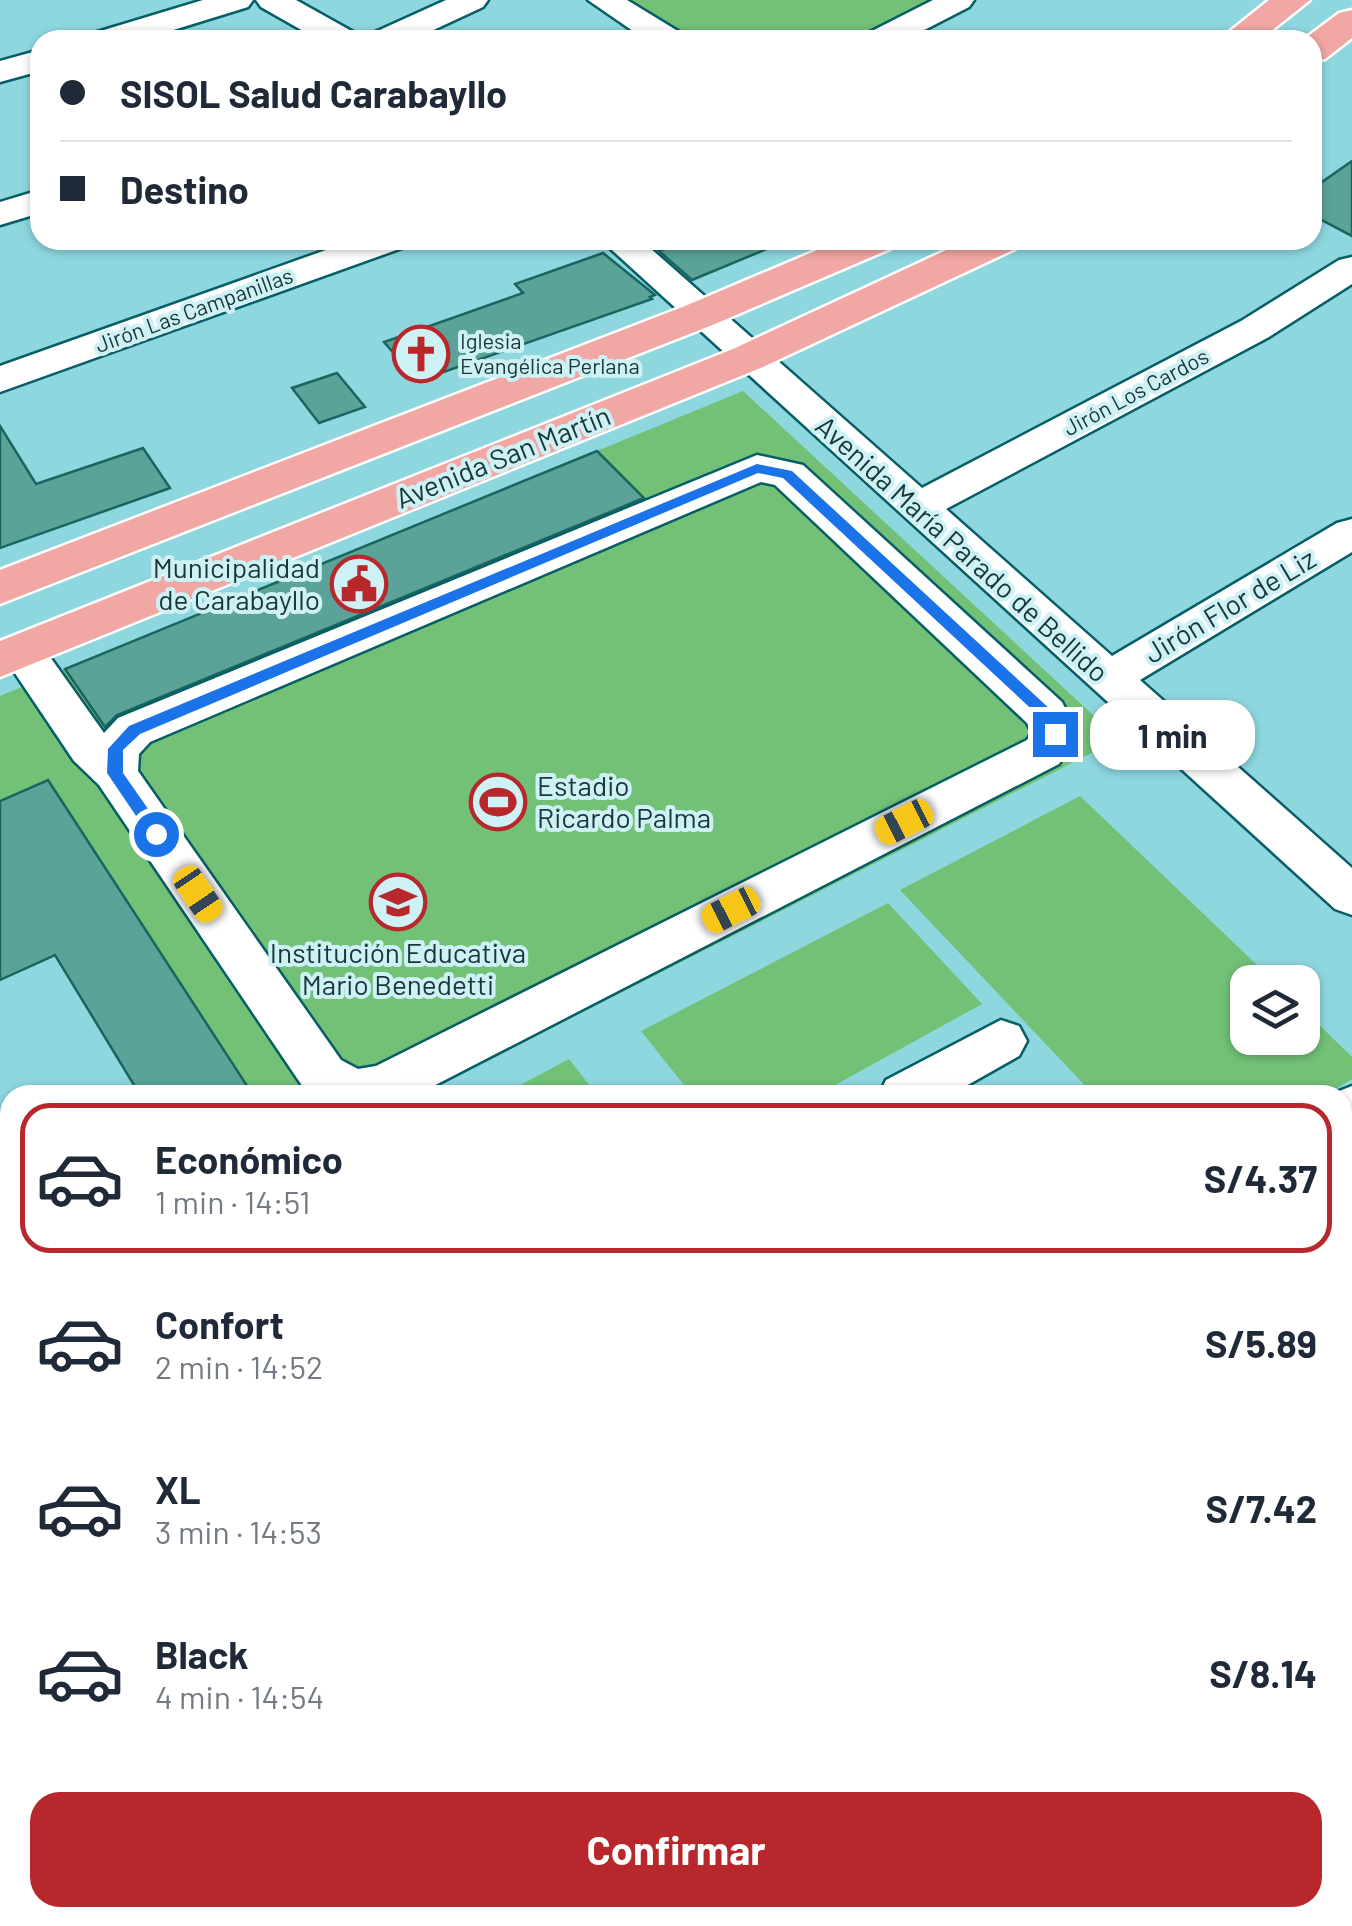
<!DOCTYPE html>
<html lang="es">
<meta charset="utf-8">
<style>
:root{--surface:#fff;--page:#f6f6f7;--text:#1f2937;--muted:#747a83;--line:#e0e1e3;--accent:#b7272b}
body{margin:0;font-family:Barlow,sans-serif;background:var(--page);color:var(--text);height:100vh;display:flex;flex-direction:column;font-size:38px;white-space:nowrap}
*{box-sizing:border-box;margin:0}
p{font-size:32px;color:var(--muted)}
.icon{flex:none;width:55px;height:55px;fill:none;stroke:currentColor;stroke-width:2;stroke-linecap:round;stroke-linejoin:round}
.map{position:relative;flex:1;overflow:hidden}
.sheet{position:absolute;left:0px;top:1085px;width:1352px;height:842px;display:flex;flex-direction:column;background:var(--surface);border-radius:30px 30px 0 0;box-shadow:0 2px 8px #0004}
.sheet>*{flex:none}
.top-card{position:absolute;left:30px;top:30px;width:1292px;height:220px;border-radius:30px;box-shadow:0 2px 8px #0004;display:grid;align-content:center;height:220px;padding:0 30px;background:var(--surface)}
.controls{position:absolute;left:1230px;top:965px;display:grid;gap:20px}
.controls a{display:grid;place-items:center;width:90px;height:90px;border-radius:20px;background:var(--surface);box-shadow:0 2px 8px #0004;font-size:50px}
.end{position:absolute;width:45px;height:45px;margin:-22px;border:12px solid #1a73e8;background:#fff;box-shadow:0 0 0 5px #fff}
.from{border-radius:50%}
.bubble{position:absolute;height:70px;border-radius:30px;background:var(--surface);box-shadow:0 2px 8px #0004;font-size:32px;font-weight:700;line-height:70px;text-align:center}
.car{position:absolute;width:30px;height:60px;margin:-30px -15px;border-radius:12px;box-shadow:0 0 8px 2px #0007;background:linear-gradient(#f5c518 24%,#345 0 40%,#f5c518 0 76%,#345 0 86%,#f5c518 0)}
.top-card b{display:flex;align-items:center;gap:35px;height:95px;font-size:38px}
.top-card b+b{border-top:2px solid var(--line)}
.top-card i{width:25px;height:25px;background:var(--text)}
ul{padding:18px 0 0;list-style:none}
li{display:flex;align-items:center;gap:30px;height:150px;margin:0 20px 15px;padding:0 10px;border:5px solid transparent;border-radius:30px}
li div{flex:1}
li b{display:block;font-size:38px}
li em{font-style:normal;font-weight:700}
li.on{border-color:var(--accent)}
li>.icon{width:90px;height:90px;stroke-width:1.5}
.cta{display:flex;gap:20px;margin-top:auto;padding:20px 30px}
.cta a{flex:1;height:115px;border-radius:30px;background:var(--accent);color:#fff;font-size:40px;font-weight:700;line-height:115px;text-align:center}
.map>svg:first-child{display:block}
.green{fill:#72c177}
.building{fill:#5ba299;stroke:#19665f;stroke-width:2.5}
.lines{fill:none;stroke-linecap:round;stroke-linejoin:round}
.minor-casing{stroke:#065e66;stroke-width:5}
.major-casing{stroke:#fff;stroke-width:5}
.minor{fill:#fff;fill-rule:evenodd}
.major{fill:#f1a7a3;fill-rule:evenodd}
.route{fill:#1a73e8}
.labels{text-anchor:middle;stroke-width:8;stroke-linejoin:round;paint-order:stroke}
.far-street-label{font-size:22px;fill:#19373b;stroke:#cef1f5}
.far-poi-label{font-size:22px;fill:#19373b;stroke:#cef1f5;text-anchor:start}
.street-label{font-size:28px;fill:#19373b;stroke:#cef1f5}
.poi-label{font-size:28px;fill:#19373b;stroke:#cef1f5;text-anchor:end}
</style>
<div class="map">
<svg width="1352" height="1926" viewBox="0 0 1352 1926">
<rect width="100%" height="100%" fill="#8ed7df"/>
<path class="green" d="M 627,0 L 934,0 L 854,40 L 692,40 Z
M 743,391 L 1119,739 L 420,1095 L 140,1095 L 0,864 L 0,696 Z
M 1080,796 L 1275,982 L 1248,982 L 1248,1038 L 1302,1038 L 1303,1009 L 1352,1057 L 1352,1079 L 1326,1095 L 1094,1095 L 900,890 Z
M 888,903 L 982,1004 L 817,1095 L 692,1095 L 641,1031 Z
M 569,1059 L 597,1095 L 502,1095 Z
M 1352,1232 L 1352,1388 L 1343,1395 L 1343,1238 Z"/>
<path class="building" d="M 1352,161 L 1352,236 L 1312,215 L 1312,189 Z
M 687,240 L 786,240 L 786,241 L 692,280 L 659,251 Z
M 603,253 L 655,295 L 650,297 L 652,299 L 418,381 L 384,342 L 523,293 L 515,284 Z
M 337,373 L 365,407 L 319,423 L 292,388 Z
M 0,426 L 36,484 L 143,448 L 170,488 L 0,548 Z
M 597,451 L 644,498 L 117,715 L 105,727 L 65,669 Z
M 48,780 L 253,1095 L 140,1095 L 55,955 L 0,980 L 0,801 Z"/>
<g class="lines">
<g class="minor-casing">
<path id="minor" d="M 203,0 L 253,0 L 248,7 L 141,40 L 89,40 L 94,33 Z
M 256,0 L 296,0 L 355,33 L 360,40 L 319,40 L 261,7 Z
M 446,0 L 488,0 L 483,7 L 412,40 L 368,40 L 373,33 Z
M 588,0 L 627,0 L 681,33 L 686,40 L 646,40 Z
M 933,0 L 974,0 L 969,7 L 905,40 L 863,40 L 868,33 Z
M 40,50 L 40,71 L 0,82 L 0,61 Z
M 40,190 L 40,213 L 0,225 L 0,202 Z
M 354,240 L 407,240 L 402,248 L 0,392 L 0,366 Z
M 601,240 L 641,240 L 922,488 L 1241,321 L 1339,260 L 1352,257 L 1352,284 L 1269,337 L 946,509 L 1112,656 L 1337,523 L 1352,519 L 1352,552 L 1140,680 L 1352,868 L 1352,915 L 1335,909 Z
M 757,455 L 803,465 L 1062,702 L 1078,734 L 1059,764 L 416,1095 L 314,1095 L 305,1090 L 99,785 L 74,761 L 0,651 L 6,640 L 22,636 L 38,640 L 104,733 L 118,718 ZM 761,482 L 775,485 L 1027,723 L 1032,733 L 1027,740 L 376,1066 L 358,1069 L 341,1060 L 138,771 L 139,754 L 150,742 Z
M 1001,1020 L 1019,1026 L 1027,1041 L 1019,1056 L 950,1095 L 879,1095 L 886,1080 Z
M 1352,1086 L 1352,1132 L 1342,1136 L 1342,1095 L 1329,1095 Z
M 0,1695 L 10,1699 L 10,1781 L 0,1777 Z
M 1342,1885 L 1352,1889 L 1352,1926 L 1296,1926 L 1300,1918 L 1342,1918 Z
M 94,1918 L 171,1918 L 167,1926 L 90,1926 Z
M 1180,1918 L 1251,1918 L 1255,1926 L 1184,1926 Z"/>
</g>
<g class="major-casing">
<path id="major" d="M 1269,0 L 1310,0 L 1260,40 L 1219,40 Z
M 1352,10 L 1352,38 L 1325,59 L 1312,62 L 1312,40 L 1303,40 L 1339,13 Z
M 841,240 L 896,240 L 890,249 L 715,324 L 0,604 L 0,570 L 685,306 Z
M 968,240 L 1021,240 L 1015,249 L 763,367 L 0,677 L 0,641 L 733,349 Z"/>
</g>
<use href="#minor" class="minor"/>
<use href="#major" class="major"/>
</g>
<path class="route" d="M 757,464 L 792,471 L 1051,710 L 1062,734 L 1060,738 L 1050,738 L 1040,717 L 783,478 L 758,473 L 140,734 L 123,750 L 123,773 L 162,829 L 162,838 L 151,838 L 107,773 L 108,749 L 129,726 Z"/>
<defs>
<g id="church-ring" transform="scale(2.875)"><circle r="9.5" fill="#cef1f5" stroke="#b7272b" stroke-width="1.5"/><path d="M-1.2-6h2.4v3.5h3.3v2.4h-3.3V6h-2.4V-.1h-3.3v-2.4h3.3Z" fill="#b7272b"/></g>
<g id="civic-ring" transform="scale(2.875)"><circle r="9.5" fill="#cef1f5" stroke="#b7272b" stroke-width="1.5"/><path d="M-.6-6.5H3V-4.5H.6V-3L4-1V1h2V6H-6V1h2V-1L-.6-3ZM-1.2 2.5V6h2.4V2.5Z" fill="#b7272b"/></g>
<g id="stadium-ring" transform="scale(2.875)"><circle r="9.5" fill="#cef1f5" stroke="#b7272b" stroke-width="1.5"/><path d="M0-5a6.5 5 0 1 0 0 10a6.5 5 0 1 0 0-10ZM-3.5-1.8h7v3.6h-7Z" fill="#b7272b"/></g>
<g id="school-ring" transform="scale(2.875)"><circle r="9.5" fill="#cef1f5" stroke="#b7272b" stroke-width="1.5"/><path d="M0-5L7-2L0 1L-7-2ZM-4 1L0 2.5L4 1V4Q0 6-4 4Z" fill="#b7272b"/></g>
</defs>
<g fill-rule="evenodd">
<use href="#church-ring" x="421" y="354"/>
<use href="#civic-ring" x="359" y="584"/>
<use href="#stadium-ring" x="498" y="802"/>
<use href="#school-ring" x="398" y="902"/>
</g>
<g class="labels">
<g class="far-street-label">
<text transform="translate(194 310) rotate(-20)" y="8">Jirón Las Campanillas</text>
<text transform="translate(1136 392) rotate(-28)" y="8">Jirón Los Cardos</text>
</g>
<g class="far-poi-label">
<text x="460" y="349">Iglesia<tspan x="460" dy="25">Evangélica Perlana</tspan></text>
</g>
<g class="street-label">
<text transform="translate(503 457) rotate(-22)" y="10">Avenida San Martín</text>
<text transform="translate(962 549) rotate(42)" y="10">Avenida María Parado de Bellido</text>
<text transform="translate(1230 606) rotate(-31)" y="10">Jirón Flor de Liz</text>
</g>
<g class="poi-label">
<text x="320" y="578">Municipalidad<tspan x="320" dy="32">de Carabayllo</tspan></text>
<text x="537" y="796" text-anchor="start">Estadio<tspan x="537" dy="32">Ricardo Palma</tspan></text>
<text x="398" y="963" text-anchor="middle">Institución Educativa<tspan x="398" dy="32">Mario Benedetti</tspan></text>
</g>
</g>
</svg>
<div class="controls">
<a><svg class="icon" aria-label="layers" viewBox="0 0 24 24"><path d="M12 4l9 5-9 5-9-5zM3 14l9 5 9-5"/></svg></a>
</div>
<i class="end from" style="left:156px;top:834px"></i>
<i class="end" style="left:1055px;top:734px"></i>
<div class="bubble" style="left:1090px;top:700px;width:165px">1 min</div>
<i class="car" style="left:904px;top:822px;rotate:243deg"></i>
<i class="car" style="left:198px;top:894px;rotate:146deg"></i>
<i class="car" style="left:731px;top:910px;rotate:243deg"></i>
<div class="top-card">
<b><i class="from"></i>SISOL Salud Carabayllo</b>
<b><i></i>Destino</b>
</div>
<section class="sheet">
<ul>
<li class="on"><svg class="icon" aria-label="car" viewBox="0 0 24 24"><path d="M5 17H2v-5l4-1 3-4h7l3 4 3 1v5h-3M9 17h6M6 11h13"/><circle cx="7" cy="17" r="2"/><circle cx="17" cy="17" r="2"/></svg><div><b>Económico</b><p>1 min · 14:51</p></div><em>S/4.37</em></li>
<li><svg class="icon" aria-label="car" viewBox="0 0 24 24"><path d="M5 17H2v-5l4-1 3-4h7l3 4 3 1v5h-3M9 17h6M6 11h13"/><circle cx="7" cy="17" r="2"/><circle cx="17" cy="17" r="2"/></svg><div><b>Confort</b><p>2 min · 14:52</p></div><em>S/5.89</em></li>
<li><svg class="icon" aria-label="car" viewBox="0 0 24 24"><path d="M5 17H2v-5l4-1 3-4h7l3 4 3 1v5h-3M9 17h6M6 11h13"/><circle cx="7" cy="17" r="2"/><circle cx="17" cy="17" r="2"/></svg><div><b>XL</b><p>3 min · 14:53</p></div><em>S/7.42</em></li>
<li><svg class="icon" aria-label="car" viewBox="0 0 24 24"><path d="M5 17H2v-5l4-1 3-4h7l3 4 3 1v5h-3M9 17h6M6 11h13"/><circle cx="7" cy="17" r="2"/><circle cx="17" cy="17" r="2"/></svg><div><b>Black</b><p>4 min · 14:54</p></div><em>S/8.14</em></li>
</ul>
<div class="cta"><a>Confirmar</a></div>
</section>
</div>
